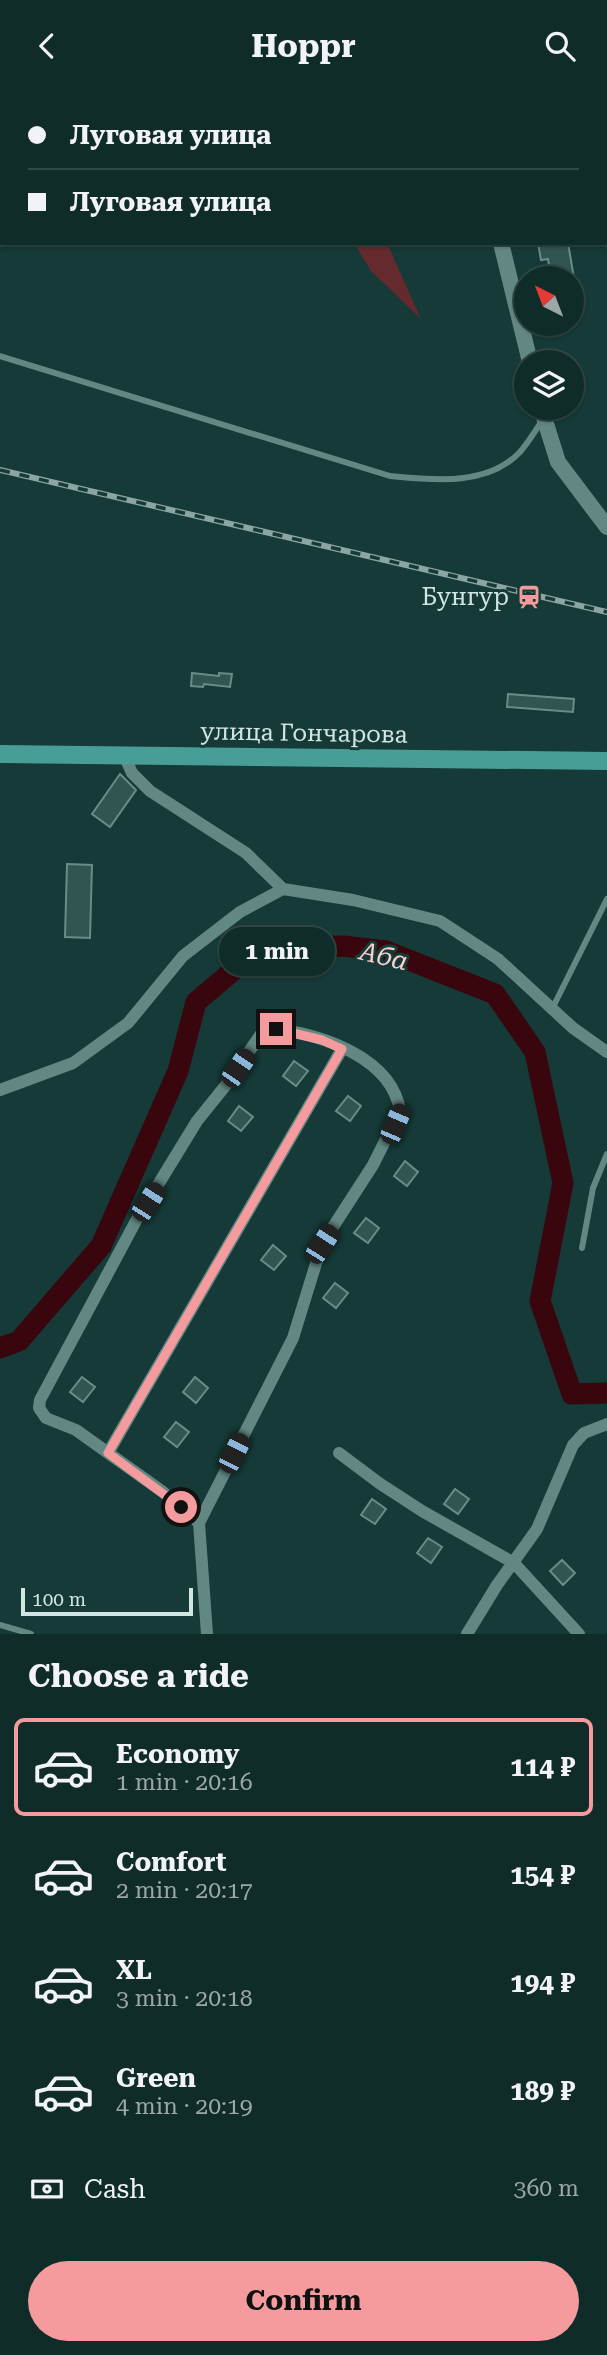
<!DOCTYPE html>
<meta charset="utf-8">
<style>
:root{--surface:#102c29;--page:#1e3835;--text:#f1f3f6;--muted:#9ca7a8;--line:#304846;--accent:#f59b9d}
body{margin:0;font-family:"Roboto Serif",serif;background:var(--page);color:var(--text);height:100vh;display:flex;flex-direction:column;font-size:26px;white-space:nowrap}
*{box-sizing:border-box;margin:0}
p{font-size:23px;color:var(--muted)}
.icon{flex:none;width:38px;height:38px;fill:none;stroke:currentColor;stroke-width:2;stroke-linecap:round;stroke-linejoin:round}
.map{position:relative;height:1543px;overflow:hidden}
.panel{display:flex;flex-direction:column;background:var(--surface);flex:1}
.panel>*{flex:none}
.guide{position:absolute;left:0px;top:0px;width:607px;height:154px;box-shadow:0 2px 5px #0004,0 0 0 2px var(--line);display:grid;align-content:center;height:154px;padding:0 28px;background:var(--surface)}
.needle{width:46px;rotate:318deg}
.controls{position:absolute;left:514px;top:175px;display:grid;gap:14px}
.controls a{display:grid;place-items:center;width:70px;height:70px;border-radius:50%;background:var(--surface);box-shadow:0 2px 5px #0004,0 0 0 2px var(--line);font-size:35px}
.scale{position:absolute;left:21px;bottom:18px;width:172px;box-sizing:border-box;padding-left:7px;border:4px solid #d1e5e3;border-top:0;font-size:19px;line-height:24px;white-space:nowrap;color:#d1e5e3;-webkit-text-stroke:5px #153a37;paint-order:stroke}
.end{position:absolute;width:32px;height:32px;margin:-16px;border:9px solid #f59b9d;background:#111;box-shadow:0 0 0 4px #111}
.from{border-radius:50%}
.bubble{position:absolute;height:49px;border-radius:24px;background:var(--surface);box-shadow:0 2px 5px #0004,0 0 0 2px var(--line);font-size:23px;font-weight:700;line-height:49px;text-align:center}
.car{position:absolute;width:21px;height:42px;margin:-21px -10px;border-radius:9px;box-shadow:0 0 5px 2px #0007;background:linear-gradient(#222 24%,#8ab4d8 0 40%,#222 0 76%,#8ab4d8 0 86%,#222 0)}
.guide b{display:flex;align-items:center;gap:24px;height:66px;font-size:26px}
.guide b+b{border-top:2px solid var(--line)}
.guide i{width:18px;height:18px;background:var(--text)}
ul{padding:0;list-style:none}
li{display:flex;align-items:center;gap:21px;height:98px;margin:0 14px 10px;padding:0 14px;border:4px solid transparent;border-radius:10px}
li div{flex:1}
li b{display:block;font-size:26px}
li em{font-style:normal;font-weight:700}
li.on{border-color:var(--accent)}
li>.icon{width:63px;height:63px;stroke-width:1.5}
h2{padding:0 28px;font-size:32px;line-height:84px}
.pay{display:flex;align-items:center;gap:18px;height:77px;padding:0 28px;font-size:26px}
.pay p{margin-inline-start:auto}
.button{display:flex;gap:14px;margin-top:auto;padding:14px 28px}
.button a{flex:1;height:80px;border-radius:42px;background:var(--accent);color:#111;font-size:28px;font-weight:700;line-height:80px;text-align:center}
header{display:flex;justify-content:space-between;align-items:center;height:91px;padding:0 28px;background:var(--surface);font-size:32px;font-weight:700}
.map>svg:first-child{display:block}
.green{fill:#642a2e}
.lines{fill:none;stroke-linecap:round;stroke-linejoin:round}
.river{stroke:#39060d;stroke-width:21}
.building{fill:#315551;stroke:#688d89;stroke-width:2}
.service{stroke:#638884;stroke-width:6}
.minor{stroke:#638884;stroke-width:12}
.tertiary{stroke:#638884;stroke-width:16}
.primary{stroke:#489d96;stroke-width:18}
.rail-casing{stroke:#8ba5a3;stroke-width:6}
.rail{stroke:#153a37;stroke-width:3.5;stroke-dasharray:10;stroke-linecap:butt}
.route{stroke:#f59b9d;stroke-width:9}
.labels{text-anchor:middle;stroke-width:6;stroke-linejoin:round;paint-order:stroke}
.poi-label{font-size:24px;fill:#d1e5e3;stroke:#153a37;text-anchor:end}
.street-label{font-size:24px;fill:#d1e5e3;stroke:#153a37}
.water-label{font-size:26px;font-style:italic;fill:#fdd0cf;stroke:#153a37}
</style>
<header><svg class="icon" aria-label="back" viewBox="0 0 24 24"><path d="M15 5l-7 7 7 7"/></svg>Hoppr<svg class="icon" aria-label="search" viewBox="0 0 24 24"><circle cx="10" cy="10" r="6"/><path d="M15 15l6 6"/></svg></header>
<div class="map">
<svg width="607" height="1543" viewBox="0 0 607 1543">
<rect width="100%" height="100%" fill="#153a37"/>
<path class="green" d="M 354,152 L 387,152 L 421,228 L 371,180 Z"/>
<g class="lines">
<path class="river" d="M 0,1257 L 19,1250 L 101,1155 L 178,980 L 196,911 L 260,857 L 343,855 L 386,860 L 495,903 L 535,961 L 563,1092 L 540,1210 L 572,1303 L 607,1302"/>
</g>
<path class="building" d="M 538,152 L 568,152 L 574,187 L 551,187 L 548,168 L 541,169 Z
M 192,582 L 219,585 L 219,582 L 232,583 L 230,596 L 204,593 L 203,596 L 191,595 Z
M 508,603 L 574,608 L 573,621 L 507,616 Z
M 120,683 L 136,699 L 110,736 L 92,723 Z
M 67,773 L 92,774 L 90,847 L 65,846 Z
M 294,970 L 308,980 L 296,995 L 283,985 Z
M 348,1005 L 361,1015 L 350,1030 L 336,1020 Z
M 239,1015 L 253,1026 L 241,1040 L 228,1030 Z
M 405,1070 L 418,1081 L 407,1095 L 394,1085 Z
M 366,1127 L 379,1137 L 368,1152 L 354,1142 Z
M 273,1154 L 286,1165 L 274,1179 L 261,1169 Z
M 335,1192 L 348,1202 L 336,1217 L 323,1207 Z
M 82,1286 L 95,1296 L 83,1311 L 70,1301 Z
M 195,1286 L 208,1297 L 196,1312 L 183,1301 Z
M 176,1331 L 189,1341 L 177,1356 L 164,1346 Z
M 455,1398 L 469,1408 L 458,1423 L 444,1413 Z
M 372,1408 L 386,1418 L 375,1433 L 361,1424 Z
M 428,1447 L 442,1456 L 431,1472 L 417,1462 Z
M 562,1469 L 575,1482 L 563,1494 L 550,1480 Z"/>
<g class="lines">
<path class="service" d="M 0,265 L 390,385 C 432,389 487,396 520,361 C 528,352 535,340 542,330
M 552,918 L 607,808
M 582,1157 L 593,1097 L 607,1063
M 0,1534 L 31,1543"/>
<path class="minor" d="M 124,664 L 132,682 L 150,700 L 246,762 L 283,798 L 353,809 L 440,830 L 498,868 L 573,937 L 607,961
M 276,938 C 323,944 392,967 400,1020 L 373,1074 L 322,1153 L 293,1247 L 199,1432 L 163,1401 L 76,1339 L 46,1327 L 39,1317 L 40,1309 L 137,1128 L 197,1030 L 226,994 L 261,943 Z
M 0,999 L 73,972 L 128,932 L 183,865 L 240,821 L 283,798
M 108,1362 L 342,958
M 339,1362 L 379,1392 L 422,1420 L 514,1472 L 579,1543
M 199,1432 L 207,1543
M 467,1543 L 497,1494 L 537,1438 L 573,1354 L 584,1342 L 607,1333"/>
<path class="tertiary" d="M 475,2 L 475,0
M 501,152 L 530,271
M 541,317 L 558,371 L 607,436"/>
<path class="primary" d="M 0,663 L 607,670"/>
<g class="rail-casing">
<path id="rail" d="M 0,379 L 607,521"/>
</g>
<use href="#rail" class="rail"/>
</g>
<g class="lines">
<path class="route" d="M 181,1416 L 108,1362 L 342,958 L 322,949 L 276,938"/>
</g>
<defs>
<g id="station-bare" transform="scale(1.89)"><path d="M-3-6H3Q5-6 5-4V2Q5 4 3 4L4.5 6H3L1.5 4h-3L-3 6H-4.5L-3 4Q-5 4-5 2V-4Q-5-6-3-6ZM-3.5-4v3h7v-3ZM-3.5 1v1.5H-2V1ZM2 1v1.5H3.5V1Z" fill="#f59b9d" stroke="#153a37" stroke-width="2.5" paint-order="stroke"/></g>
</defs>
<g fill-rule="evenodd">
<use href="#station-bare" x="529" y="506"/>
</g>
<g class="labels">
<g class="poi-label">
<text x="509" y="514">Бунгур</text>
</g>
<g class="street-label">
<text transform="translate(304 642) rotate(1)" y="8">улица Гончарова</text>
</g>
<g class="water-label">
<text transform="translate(384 865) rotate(14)" y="9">Аба</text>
</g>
</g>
</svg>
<div class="controls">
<a><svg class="needle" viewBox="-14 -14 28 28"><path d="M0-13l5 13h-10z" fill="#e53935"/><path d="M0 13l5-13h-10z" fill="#9ca7a8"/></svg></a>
<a><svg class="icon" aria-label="layers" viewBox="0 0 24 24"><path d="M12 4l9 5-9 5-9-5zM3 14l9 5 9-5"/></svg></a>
</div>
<div class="scale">100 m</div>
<i class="end from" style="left:181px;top:1416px"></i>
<i class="end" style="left:276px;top:938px"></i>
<div class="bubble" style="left:219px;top:836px;width:116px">1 min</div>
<i class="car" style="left:238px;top:977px;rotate:34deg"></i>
<i class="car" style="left:395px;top:1033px;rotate:23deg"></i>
<i class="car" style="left:148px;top:1111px;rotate:33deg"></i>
<i class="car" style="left:322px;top:1153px;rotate:33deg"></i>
<i class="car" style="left:234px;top:1362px;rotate:27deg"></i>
<div class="guide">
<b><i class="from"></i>Луговая улица</b>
<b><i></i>Луговая улица</b>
</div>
</div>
<section class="panel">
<h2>Choose a ride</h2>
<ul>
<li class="on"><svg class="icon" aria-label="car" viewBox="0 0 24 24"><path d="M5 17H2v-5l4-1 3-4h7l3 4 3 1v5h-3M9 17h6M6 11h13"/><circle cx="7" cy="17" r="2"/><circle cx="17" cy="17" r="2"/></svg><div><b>Economy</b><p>1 min · 20:16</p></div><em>114 ₽</em></li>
<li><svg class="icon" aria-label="car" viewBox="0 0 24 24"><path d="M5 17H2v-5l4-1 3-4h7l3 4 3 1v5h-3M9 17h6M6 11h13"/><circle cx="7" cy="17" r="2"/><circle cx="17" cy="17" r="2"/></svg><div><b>Comfort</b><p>2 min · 20:17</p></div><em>154 ₽</em></li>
<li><svg class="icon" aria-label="car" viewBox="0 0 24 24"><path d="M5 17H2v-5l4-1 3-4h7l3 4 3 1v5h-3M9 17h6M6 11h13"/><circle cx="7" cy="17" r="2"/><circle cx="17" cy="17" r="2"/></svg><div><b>XL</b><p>3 min · 20:18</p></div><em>194 ₽</em></li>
<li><svg class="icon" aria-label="car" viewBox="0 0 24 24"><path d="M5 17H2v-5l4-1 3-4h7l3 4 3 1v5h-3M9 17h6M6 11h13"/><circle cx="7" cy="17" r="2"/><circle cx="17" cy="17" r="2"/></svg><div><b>Green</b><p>4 min · 20:19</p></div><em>189 ₽</em></li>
</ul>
<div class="pay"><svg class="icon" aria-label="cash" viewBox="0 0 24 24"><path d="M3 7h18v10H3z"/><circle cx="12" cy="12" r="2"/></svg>Cash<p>360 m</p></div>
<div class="button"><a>Confirm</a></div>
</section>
